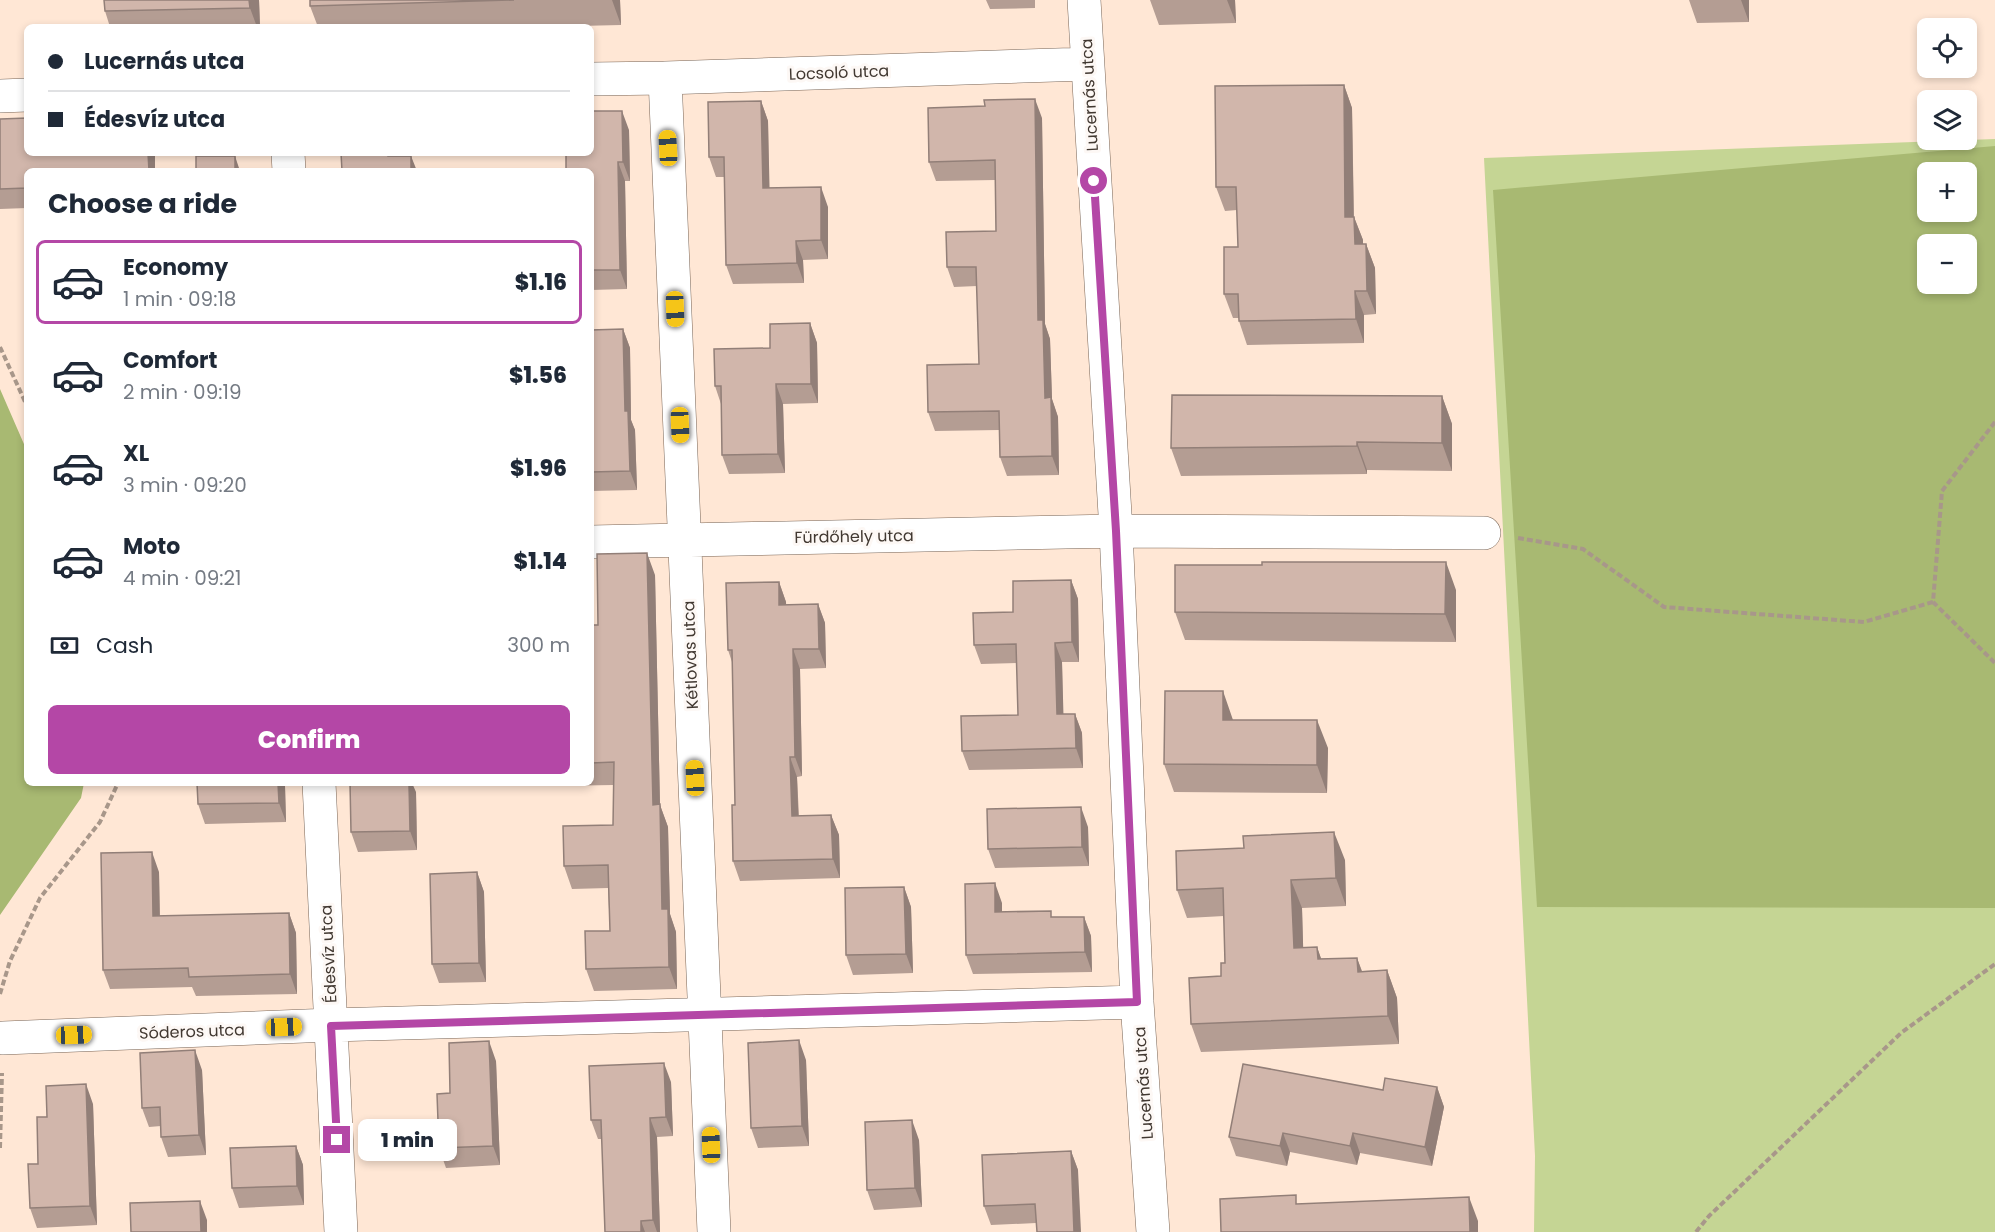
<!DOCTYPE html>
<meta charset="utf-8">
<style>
:root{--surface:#fff;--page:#f2f2f3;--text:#1f2937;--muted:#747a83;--line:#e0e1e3;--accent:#b447a6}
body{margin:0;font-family:Poppins,sans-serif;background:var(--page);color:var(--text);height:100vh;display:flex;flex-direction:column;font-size:22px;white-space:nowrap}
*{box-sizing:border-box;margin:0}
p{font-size:20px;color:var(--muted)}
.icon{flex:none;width:33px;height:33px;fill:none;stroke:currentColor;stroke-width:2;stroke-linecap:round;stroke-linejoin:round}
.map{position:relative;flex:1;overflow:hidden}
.sheet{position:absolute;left:24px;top:168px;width:570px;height:618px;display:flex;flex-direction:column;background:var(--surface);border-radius:9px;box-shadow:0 3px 9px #0003}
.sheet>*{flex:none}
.banner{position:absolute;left:24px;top:24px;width:570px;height:132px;border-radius:9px;box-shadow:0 3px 9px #0003;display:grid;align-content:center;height:132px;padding:0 24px;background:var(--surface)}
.fabs{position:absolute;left:1917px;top:18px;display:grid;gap:12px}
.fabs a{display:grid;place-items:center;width:60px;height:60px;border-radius:9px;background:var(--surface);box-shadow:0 3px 9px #0003;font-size:30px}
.end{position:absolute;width:27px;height:27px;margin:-14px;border:8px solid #b447a6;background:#fff;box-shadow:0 0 0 3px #fff}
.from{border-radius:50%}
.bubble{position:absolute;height:42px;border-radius:9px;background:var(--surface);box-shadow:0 3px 9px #0003;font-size:20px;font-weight:800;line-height:42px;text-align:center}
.car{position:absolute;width:18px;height:36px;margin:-18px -9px;border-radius:8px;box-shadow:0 0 4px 2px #0007;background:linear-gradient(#f5c518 24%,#345 0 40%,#f5c518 0 76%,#345 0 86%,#f5c518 0)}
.banner b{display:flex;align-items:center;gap:21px;height:57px;font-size:22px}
.banner b+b{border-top:2px solid var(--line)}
.banner i{width:15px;height:15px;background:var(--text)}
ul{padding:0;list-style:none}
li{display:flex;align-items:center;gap:18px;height:84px;margin:0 12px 9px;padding:0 12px;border:3px solid transparent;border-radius:9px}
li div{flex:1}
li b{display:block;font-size:22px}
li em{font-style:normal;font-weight:800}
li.active{border-color:var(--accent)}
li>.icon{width:54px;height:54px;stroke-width:1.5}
h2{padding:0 24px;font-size:27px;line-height:72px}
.pay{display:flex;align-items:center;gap:15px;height:66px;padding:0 24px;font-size:22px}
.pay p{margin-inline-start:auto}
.cta{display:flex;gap:12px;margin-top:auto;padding:12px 24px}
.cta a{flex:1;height:69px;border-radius:9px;background:var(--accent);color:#fff;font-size:24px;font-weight:800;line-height:69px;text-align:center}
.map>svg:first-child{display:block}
.green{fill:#c5d594;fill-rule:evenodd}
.forest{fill:#a8b972;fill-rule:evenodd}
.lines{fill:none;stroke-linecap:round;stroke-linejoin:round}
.minor-casing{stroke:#7a6657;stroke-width:34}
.path{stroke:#a8978a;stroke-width:4;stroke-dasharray:6 3;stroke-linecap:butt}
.minor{stroke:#fff;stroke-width:33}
.wall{fill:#b49d93}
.shaded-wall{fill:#927f78}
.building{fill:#d1b6ab;stroke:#927f78;stroke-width:1.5}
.route{stroke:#b447a6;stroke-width:8}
.labels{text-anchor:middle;stroke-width:6;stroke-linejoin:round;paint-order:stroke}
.street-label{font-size:16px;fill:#413831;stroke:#fdf8f5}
</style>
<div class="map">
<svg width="1995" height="1232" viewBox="0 0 1995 1232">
<rect width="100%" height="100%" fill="#ffe7d5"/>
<path class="green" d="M 1995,139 L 1995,1232 L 1534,1232 L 1535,1156 L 1484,158 ZM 1928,172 L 1966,172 L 1966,212 L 1928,212 ZM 1928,244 L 1966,244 L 1966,284 L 1928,284 Z"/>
<path class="forest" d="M 1995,146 L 1995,908 L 1537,907 L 1493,190 ZM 1928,172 L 1966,172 L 1966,212 L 1928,212 ZM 1928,244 L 1966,244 L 1966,284 L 1928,284 Z
M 0,389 L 27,451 L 27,783 L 84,783 L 81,798 L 0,915 Z"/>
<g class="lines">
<g class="minor-casing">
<path id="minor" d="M 1084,0 L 1116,531 L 1137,1002 L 1153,1232
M 665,78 L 714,1232
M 591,79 L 665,78 L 1087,64
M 0,96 L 27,95
M 288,153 L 289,171
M 591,542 L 1116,531 L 1484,533
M 319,783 L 341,1232
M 3,1038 L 331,1025 L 1137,1002"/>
</g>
<path class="path" d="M 0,347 L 27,406
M 1995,422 L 1942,491 L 1933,602 L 1995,663
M 1518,538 L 1583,549 L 1664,607 L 1864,622 L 1933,602
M 0,994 L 10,961 L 40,898 L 100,822 L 118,783
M 0,1148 L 2,1073
M 1696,1232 L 1709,1216 L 1901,1033 L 1995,964"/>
<use href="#minor" class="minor"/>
</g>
<path class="wall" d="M 259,0 L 260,27 L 110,27 L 105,11 Z
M 310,0 L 620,0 L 621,25 L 535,27 L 318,27 L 310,6 Z
M 986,0 L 1035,0 L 1035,8 L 990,9 Z
M 1150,0 L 1235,0 L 1236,23 L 1159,25 Z
M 1689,0 L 1749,0 L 1749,22 L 1697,23 Z
M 1344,85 L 1352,108 L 1354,217 L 1363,240 L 1363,244 L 1366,244 L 1375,268 L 1376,314 L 1364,315 L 1364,343 L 1247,345 L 1239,321 L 1239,318 L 1233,318 L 1224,294 L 1238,247 L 1237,210 L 1225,211 L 1216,187 Z
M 761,101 L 768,121 L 769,188 L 828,207 L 828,259 L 803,260 L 804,283 L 733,284 L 726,265 L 725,177 L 716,177 L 709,157 Z
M 1042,118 L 1045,324 L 1050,339 L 1052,399 L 1058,417 L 1059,475 L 1007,476 L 1000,457 L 999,430 L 935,431 L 928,412 L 979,364 L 977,286 L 954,287 L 947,267 L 996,231 L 995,180 L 936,181 L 929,162 Z
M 0,119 L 27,153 L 155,153 L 155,171 L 27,171 L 27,208 L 0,209 Z
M 629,130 L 630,181 L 625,181 L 627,289 L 591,290 L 591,171 Z
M 810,323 L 817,343 L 818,403 L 783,404 L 785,473 L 729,474 L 722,455 L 721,404 L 715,386 L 770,348 Z
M 623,329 L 630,348 L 631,420 L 635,430 L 637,490 L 591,491 L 591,330 Z
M 1442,396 L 1452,424 L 1452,471 L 1367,470 L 1367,474 L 1181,476 L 1171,448 Z
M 655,575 L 660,805 L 668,827 L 670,914 L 676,932 L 677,989 L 594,991 L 586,969 L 610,931 L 608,888 L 572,889 L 564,866 L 613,825 L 613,785 L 555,786 L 553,783 L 591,783 L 591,625 L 598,625 Z
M 1071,580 L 1078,599 L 1079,662 L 1062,662 L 1063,714 L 1075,714 L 1082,733 L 1083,768 L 969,770 L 962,751 L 1018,715 L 1017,663 L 981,664 L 974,645 L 1013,612 Z
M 779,582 L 786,602 L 786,605 L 818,604 L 825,623 L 826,668 L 800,669 L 802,776 L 797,777 L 799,816 L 831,815 L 839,835 L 840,878 L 740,881 L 733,861 L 735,805 L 732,662 L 728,650 Z
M 1456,590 L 1456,642 L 1185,640 L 1175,612 Z
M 1233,720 L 1328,748 L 1327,793 L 1174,792 L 1164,764 Z
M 278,783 L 284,783 L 285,786 L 286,822 L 205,824 L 198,804 Z
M 416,792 L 417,850 L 358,852 L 351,832 Z
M 1088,827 L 1089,866 L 995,868 L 988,849 Z
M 1345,860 L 1346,906 L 1302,908 L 1303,948 L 1317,947 L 1321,959 L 1357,958 L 1362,971 L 1387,970 L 1397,998 L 1399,1044 L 1201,1052 L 1191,1024 L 1221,976 L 1225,963 L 1224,916 L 1187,918 L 1177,890 Z
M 159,872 L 160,916 L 289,913 L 296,933 L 297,994 L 196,996 L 192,987 L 110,989 L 103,970 Z
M 477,872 L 484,892 L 486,982 L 439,983 L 432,964 Z
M 904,887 L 911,907 L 913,973 L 853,975 L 846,955 Z
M 1002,903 L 1002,912 L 1053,917 L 1084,917 L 1091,936 L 1092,972 L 973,974 L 966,955 Z
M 806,1060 L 809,1146 L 758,1148 L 751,1128 Z
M 496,1061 L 500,1165 L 446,1168 L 439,1148 L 450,1093 Z
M 202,1070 L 206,1155 L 168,1157 L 161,1137 L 161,1126 L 149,1127 L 142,1108 Z
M 671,1082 L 673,1136 L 657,1137 L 660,1232 L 605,1232 L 602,1139 L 598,1139 L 591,1120 Z
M 1437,1087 L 1444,1107 L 1432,1166 L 1360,1153 L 1357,1165 L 1290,1152 L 1287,1166 L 1236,1156 L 1229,1137 L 1383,1090 Z
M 93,1104 L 97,1225 L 37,1228 L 30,1208 L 47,1117 Z
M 919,1140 L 922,1207 L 874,1210 L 867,1190 Z
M 296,1146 L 303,1165 L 304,1205 L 239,1208 L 232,1188 Z
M 1071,1151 L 1078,1170 L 1036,1223 L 991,1225 L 984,1206 Z"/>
<path class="shaded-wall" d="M 249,0 L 259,0 L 260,27 L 257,27 L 250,8 Z
M 612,0 L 620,0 L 621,25 Z
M 1227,0 L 1235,0 L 1236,23 Z
M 1741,0 L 1749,0 L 1749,22 Z
M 1344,85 L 1352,108 L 1354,241 L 1345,217 Z
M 1035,99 L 1042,118 L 1045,324 L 1050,339 L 1052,399 L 1058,417 L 1059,475 L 1052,456 L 1045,398 L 1038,320 Z
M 761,101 L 768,121 L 770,208 L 763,188 Z
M 622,111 L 629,130 L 630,181 L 623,162 Z
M 148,153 L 155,153 L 155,171 L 149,171 Z
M 388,153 L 393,153 L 394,156 L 388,156 Z
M 235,156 L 240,171 L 235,171 Z
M 411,156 L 417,171 L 411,171 Z
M 618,162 L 625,181 L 627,289 L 620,270 Z
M 821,187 L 828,207 L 828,259 L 821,240 Z
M 1354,217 L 1363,240 L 1363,268 L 1355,244 Z
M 796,241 L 803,260 L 804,283 L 797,263 Z
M 1366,244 L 1375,268 L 1376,314 L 1367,291 Z
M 1355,291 L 1364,315 L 1364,343 L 1356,319 Z
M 810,323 L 817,343 L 818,403 L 811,384 Z
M 623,329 L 630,348 L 631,420 L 635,430 L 637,490 L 630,471 L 625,411 Z
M 776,384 L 783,404 L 785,473 L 778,454 Z
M 1442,396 L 1452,424 L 1452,471 L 1442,443 Z
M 1357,442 L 1367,470 L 1367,474 L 1357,446 Z
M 647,553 L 655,575 L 660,805 L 668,827 L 670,914 L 676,932 L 677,989 L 669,967 L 662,909 L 653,805 Z
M 1446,562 L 1456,590 L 1456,642 L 1445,614 Z
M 1071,580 L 1078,599 L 1079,662 L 1072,642 Z
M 779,582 L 786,602 L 787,624 L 779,605 Z
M 818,604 L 825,623 L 826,668 L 819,649 Z
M 1055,643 L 1062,662 L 1064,734 L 1057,714 Z
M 793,649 L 800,669 L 802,776 L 795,757 Z
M 1223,691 L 1233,720 L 1223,720 Z
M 1075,714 L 1082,733 L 1083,768 L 1076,748 Z
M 1317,720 L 1328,748 L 1327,793 L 1317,765 Z
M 790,757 L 797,777 L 799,836 L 792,816 Z
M 278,783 L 284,783 L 285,786 L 286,822 L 279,803 Z
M 409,783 L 412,783 L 416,792 L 417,850 L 410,831 Z
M 1081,807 L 1088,827 L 1089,866 L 1082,847 Z
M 831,815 L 839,835 L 840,878 L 833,859 Z
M 1334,832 L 1345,860 L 1346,906 L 1336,878 Z
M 152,852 L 159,872 L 160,936 L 153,916 Z
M 477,872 L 484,892 L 486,982 L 479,963 Z
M 1291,880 L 1302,908 L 1304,976 L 1294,948 Z
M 995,883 L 1002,903 L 1002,931 L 995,912 Z
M 904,887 L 911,907 L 913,973 L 906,954 Z
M 289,913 L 296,933 L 297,994 L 290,974 Z
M 1084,917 L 1091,936 L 1092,972 L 1085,952 Z
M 1317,947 L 1327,975 L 1318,959 Z
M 1357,958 L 1367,986 L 1358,972 Z
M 1387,970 L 1397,998 L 1399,1044 L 1388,1016 Z
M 799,1040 L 806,1060 L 809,1146 L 802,1126 Z
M 489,1041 L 496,1061 L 500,1165 L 493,1146 Z
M 195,1050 L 202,1070 L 206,1155 L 199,1135 Z
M 664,1063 L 671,1082 L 673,1136 L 666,1117 Z
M 86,1084 L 93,1104 L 97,1225 L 90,1206 Z
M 1437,1087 L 1444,1107 L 1432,1166 L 1425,1147 Z
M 650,1118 L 657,1137 L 660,1232 L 657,1232 L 653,1220 Z
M 912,1120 L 919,1140 L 922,1207 L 915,1188 Z
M 1283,1133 L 1290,1152 L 1287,1166 L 1280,1146 Z
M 1353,1133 L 1360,1153 L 1357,1165 L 1350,1146 Z
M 296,1146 L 303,1165 L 304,1205 L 297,1186 Z
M 1071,1151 L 1078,1170 L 1081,1232 L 1074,1232 Z
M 1469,1197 L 1478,1221 L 1478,1232 L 1470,1232 Z
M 200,1201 L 207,1220 L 207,1232 L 201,1232 Z
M 641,1221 L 645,1232 L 641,1232 Z"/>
<path class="building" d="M 104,0 L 249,0 L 250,8 L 105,11 Z
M 310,0 L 514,0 L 310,6 Z
M 1344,85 L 1345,217 L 1354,217 L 1355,244 L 1366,244 L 1367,291 L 1355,291 L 1356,319 L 1239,321 L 1238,294 L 1224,294 L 1224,247 L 1238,247 L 1236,187 L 1216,187 L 1215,86 Z
M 1035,99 L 1038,320 L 1043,320 L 1045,398 L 1051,397 L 1052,456 L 1000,457 L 999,411 L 928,412 L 927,365 L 979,364 L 976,267 L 947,267 L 946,232 L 996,231 L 995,160 L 929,162 L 928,108 L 985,106 L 984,100 Z
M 761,101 L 763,188 L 821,187 L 821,240 L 796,241 L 797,263 L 726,265 L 724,157 L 709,157 L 708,102 Z
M 591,111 L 622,111 L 623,162 L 618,162 L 620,270 L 591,270 L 591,171 L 566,171 L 566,153 L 591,153 Z
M 27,118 L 27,153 L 148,153 L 149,171 L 27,171 L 27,188 L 0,189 L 0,119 Z
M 341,153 L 388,153 L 388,156 L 411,156 L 411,171 L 342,171 Z
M 196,156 L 235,156 L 235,171 L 196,171 Z
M 810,323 L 811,384 L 776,384 L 778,454 L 722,455 L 721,386 L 715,386 L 714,349 L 770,348 L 770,324 Z
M 623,329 L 625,411 L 628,411 L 630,471 L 591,472 L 591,330 Z
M 1172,395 L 1442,396 L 1442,443 L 1357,442 L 1357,446 L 1171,448 Z
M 647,553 L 653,805 L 660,804 L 662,909 L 668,909 L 669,967 L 586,969 L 585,931 L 610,931 L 608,865 L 564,866 L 563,826 L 613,825 L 614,762 L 591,763 L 591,625 L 598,625 L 597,554 Z
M 1262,562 L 1446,562 L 1445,614 L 1175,612 L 1175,565 L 1262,565 Z
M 1071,580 L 1072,642 L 1055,643 L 1057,714 L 1075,714 L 1076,748 L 962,751 L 961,716 L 1018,715 L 1016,644 L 974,645 L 973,613 L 1013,612 L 1013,581 Z
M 779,582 L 779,605 L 818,604 L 819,649 L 793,649 L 795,757 L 790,757 L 792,816 L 831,815 L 833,859 L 733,861 L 732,805 L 735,805 L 732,650 L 728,650 L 726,583 Z
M 1165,691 L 1223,691 L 1223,720 L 1317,720 L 1317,765 L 1164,764 Z
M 197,783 L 278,783 L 279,803 L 198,804 Z
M 350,783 L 409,783 L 410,831 L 351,832 Z
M 1081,807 L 1082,847 L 988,849 L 987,809 Z
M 1334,832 L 1336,878 L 1291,880 L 1294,948 L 1317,947 L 1318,959 L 1357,958 L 1358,972 L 1387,970 L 1388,1016 L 1191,1024 L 1189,978 L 1221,976 L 1221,963 L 1225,963 L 1223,888 L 1177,890 L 1176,851 L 1244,848 L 1243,836 Z
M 152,852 L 153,916 L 289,913 L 290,974 L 189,977 L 188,968 L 103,970 L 101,853 Z
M 477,872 L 479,963 L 432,964 L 430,874 Z
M 995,883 L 995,912 L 1051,911 L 1051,917 L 1084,917 L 1085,952 L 966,955 L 965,884 Z
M 904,887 L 906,954 L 846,955 L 845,888 Z
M 799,1040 L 802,1126 L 751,1128 L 748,1043 Z
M 489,1041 L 493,1146 L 439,1148 L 437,1094 L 450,1093 L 449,1043 Z
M 195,1050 L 199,1135 L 161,1137 L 160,1107 L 142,1108 L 140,1053 Z
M 664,1063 L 666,1117 L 650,1118 L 653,1220 L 641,1221 L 641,1232 L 605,1232 L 601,1120 L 591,1120 L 589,1066 Z
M 1243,1064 L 1383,1090 L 1385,1078 L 1437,1087 L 1425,1147 L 1353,1133 L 1350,1146 L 1283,1133 L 1280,1146 L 1229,1137 Z
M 86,1084 L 90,1206 L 30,1208 L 28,1164 L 38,1164 L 37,1117 L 47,1117 L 46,1086 Z
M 912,1120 L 915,1188 L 867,1190 L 865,1122 Z
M 296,1146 L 297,1186 L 232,1188 L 230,1148 Z
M 1071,1151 L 1074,1232 L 1037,1232 L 1035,1204 L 984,1206 L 982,1155 Z
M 1296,1195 L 1296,1204 L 1469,1197 L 1470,1232 L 1221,1232 L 1220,1199 Z
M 200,1201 L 201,1232 L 131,1232 L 130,1203 Z"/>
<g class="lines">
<path class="route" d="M 337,1140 L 331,1026 L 1137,1002 L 1116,531 L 1094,181"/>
</g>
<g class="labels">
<g class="street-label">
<text transform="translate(839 72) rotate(-2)" y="6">Locsoló utca</text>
<text transform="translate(1089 95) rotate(-93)" y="6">Lucernás utca</text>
<text transform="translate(854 536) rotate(-1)" y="6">Fürdőhely utca</text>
<text transform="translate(690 655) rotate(-92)" y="6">Kétlovas utca</text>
<text transform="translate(328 954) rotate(-93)" y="6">Édesvíz utca</text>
<text transform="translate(192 1031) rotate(-2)" y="6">Sóderos utca</text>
<text transform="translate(1143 1083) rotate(-94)" y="6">Lucernás utca</text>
</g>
</g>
</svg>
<div class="fabs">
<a><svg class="icon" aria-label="locate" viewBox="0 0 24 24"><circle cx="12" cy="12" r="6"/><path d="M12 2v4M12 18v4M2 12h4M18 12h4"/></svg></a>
<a><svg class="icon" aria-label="layers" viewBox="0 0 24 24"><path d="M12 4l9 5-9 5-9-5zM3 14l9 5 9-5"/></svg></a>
<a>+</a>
<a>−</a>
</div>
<i class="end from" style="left:1094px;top:181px"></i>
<i class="end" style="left:337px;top:1140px"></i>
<div class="bubble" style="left:358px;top:1119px;width:99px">1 min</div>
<i class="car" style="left:668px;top:148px;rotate:357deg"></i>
<i class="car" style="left:675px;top:309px;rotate:178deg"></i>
<i class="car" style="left:680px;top:425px;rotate:178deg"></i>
<i class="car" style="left:695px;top:778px;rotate:357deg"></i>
<i class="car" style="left:284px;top:1027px;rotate:88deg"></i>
<i class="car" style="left:74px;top:1035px;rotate:88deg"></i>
<i class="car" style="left:711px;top:1145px;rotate:358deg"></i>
<div class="banner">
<b><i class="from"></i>Lucernás utca</b>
<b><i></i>Édesvíz utca</b>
</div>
<section class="sheet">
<h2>Choose a ride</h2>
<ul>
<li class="active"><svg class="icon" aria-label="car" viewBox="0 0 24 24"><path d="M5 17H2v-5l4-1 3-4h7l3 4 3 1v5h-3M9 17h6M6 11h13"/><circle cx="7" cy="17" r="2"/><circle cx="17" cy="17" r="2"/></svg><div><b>Economy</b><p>1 min · 09:18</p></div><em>$1.16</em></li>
<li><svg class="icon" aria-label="car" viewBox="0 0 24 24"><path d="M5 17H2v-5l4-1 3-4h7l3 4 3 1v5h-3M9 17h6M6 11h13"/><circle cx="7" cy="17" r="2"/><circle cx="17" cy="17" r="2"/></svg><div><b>Comfort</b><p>2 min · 09:19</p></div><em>$1.56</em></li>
<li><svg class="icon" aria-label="car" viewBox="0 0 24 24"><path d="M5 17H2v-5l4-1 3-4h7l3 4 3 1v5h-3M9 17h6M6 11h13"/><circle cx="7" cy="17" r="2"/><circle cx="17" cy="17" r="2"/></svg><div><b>XL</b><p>3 min · 09:20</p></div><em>$1.96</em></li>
<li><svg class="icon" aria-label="car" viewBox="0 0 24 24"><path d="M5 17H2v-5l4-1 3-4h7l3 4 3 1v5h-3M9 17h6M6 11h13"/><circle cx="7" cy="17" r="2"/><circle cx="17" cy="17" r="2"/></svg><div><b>Moto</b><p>4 min · 09:21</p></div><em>$1.14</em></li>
</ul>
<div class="pay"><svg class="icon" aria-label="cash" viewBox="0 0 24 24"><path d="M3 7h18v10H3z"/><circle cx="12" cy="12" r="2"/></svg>Cash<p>300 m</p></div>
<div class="cta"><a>Confirm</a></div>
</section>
</div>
